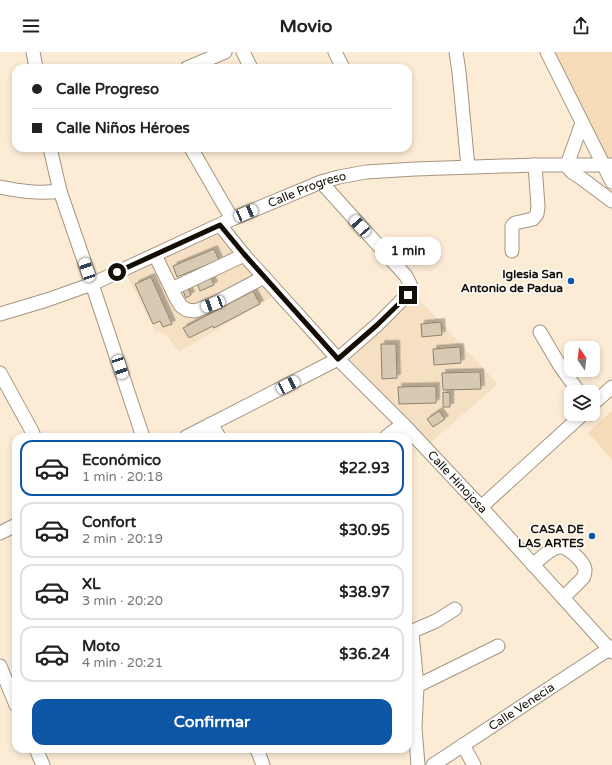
<!DOCTYPE html>
<html lang="es">
<meta charset="utf-8">
<style>
:root{--surface:#fff;--page:#f2f2f2;--text:#222;--muted:#767676;--line:#e0e0e0;--accent:#0d55a5}
body{margin:0;font-family:"Varela Round",sans-serif;background:var(--page);color:var(--text);height:100vh;display:flex;flex-direction:column;font-size:15px;white-space:nowrap}
*{box-sizing:border-box;margin:0}
p{font-size:13px;color:var(--muted)}
.icon{flex:none;width:22px;height:22px;fill:none;stroke:currentColor;stroke-width:2;stroke-linecap:round;stroke-linejoin:round}
.map{position:relative;flex:1;overflow:hidden}
.panel{position:absolute;left:12px;top:381px;width:400px;height:320px;display:flex;flex-direction:column;background:var(--surface);border-radius:12px;box-shadow:0 2px 6px #0003}
.panel>*{flex:none}
.top-card{position:absolute;left:12px;top:12px;width:400px;height:88px;border-radius:12px;box-shadow:0 2px 6px #0003;display:grid;align-content:center;height:88px;padding:0 20px;background:var(--surface)}
.needle{width:26px;rotate:346deg}
.fabs{position:absolute;left:564px;top:289px;display:grid;gap:8px}
.fabs a{display:grid;place-items:center;width:36px;height:36px;border-radius:8px;background:var(--surface);box-shadow:0 2px 6px #0003;font-size:20px}
.end{position:absolute;width:18px;height:18px;margin:-9px;border:5px solid #130d06;background:#fff;box-shadow:0 0 0 2px #fff}
.from{border-radius:50%}
.bubble{position:absolute;height:28px;border-radius:12px;background:var(--surface);box-shadow:0 2px 6px #0003;font-size:13px;font-weight:800;line-height:28px;text-align:center}
.car{position:absolute;width:12px;height:24px;margin:-12px -6px;border-radius:5px;box-shadow:0 0 3px 1px #0007;background:linear-gradient(#fff 24%,#345 0 40%,#fff 0 76%,#345 0 86%,#fff 0)}
.top-card b{display:flex;align-items:center;gap:14px;height:38px;font-size:15px}
.top-card b+b{border-top:1px solid var(--line)}
.top-card i{width:10px;height:10px;background:var(--text)}
ul{padding:7px 0 0;list-style:none}
li{display:flex;align-items:center;gap:12px;height:56px;margin:0 8px 6px;padding:0 12px;border:2px solid var(--line);border-radius:12px}
li div{flex:1}
li b{display:block;font-size:15px}
li em{font-style:normal;font-weight:800}
li.active{border-color:var(--accent)}
li>.icon{width:36px;height:36px;stroke-width:1.5}
.cta{display:flex;gap:8px;margin-top:auto;padding:8px 20px}
.cta a{flex:1;height:46px;border-radius:12px;background:var(--accent);color:#fff;font-size:16px;font-weight:800;line-height:46px;text-align:center}
header{display:flex;justify-content:space-between;align-items:center;height:52px;padding:0 20px;background:var(--surface);font-size:18px;font-weight:800}
.map>svg:first-child{display:block}
.built{fill:#f5e0c3}
.green{fill:#f5dbb7}
.building{fill:#d8c9b3;stroke:#8e806c;filter:url(#shadow)}
.lines{fill:none;stroke-linecap:round;stroke-linejoin:round}
.minor-casing{stroke:#a49581;stroke-width:15}
.minor{stroke:#fff;stroke-width:13}
.route{stroke:#130d06;stroke-width:5}
.poi-dot{fill:#0d55a5;stroke:#fefbf6;stroke-width:1.5}
.labels{text-anchor:middle;stroke-width:3.5;stroke-linejoin:round;paint-order:stroke}
.street-label{font-size:12px;fill:#130d06;stroke:#fefbf6}
.poi-label{font-size:12px;font-weight:bold;fill:#130d06;stroke:#fefbf6;text-anchor:end}
</style>
<header><svg class="icon" aria-label="menu" viewBox="0 0 24 24"><path d="M4 6h16M4 12h16M4 18h16"/></svg>Movio<svg class="icon" aria-label="share" viewBox="0 0 24 24"><path d="M12 15V3M7 8l5-5 5 5M5 13v7h14v-7"/></svg></header>
<div class="map">
<svg width="612" height="713" viewBox="0 0 612 713">
<defs>
<filter id="shadow"><feDropShadow dx="3.5" dy="-3.5" stdDeviation="0" flood-color="#0004"/></filter>
</defs>
<rect width="100%" height="100%" fill="#fcecd6"/>
<path class="built" d="M 219,178 L 272,245 L 179,300 L 165,281 L 155,279 L 126,222 Z
M 415,243 L 498,332 L 430,391 L 347,304 Z"/>
<path class="green" d="M 551,0 L 612,0 L 612,108 L 608,108 Z
M 612,359 L 612,407 L 588,381 Z"/>
<path class="building" d="M 214,197 L 219,208 L 177,225 L 173,214 Z
M 210,223 L 214,233 L 200,239 L 196,229 Z
M 151,225 L 172,272 L 163,275 L 160,269 L 153,272 L 135,232 Z
M 188,236 L 191,243 L 186,246 L 183,239 Z
M 253,239 L 260,252 L 214,276 L 213,274 L 189,286 L 183,276 Z
M 441,270 L 442,283 L 422,285 L 421,272 Z
M 381,292 L 396,292 L 397,326 L 382,327 Z
M 460,295 L 461,311 L 434,313 L 433,297 Z
M 480,320 L 481,337 L 443,338 L 442,321 Z
M 436,334 L 436,351 L 399,352 L 398,335 Z
M 443,340 L 450,341 L 450,355 L 443,355 Z
M 439,359 L 445,367 L 433,375 L 427,367 Z"/>
<g class="lines">
<g class="minor-casing">
<g id="minor">
<path d="M 33,0 L 36,16"/>
<path d="M 243,0 L 251,16"/>
<path d="M 335,0 L 343,16"/>
<path d="M 456,0 L 459,20 L 468,115"/>
<path d="M 547,0 L 612,130"/>
<path d="M 187,16 L 225,0"/>
<path d="M 50,96 L 60,139 L 92,232 L 143,385"/>
<path d="M 191,96 L 232,167"/>
<path d="M 566,113 L 572,120 L 581,126 L 612,149"/>
<path d="M 567,113 L 582,71"/>
<path d="M 0,135 C 20,139 39,142 60,139"/>
<path id="s1" d="M 220,173 L 244,203 L 338,307 L 403,372 L 481,455 L 612,600"/>
<path d="M 512,199 L 512,174 L 515,171 L 533,167 L 537,162 L 538,154 L 535,113"/>
<path d="M 155,203 L 176,246 L 181,254 L 187,258 L 195,259 L 213,252 L 264,225"/>
<path d="M 172,237 L 244,203"/>
<path id="s2" d="M 0,262 L 47,248 L 92,232 L 232,167 L 321,130 L 339,125 L 366,120 L 415,117 L 535,113 L 612,113"/>
<path d="M 540,280 L 560,314 L 579,340"/>
<path d="M 0,321 L 33,381"/>
<path d="M 593,352 L 612,335"/>
<path d="M 211,372 L 219,385"/>
<path d="M 186,385 L 338,307 L 377,273 L 411,239 C 412,233 408,229 406,224 L 321,130"/>
<path d="M 386,385 L 403,372"/>
<path d="M 481,455 L 583,362"/>
<path d="M 0,481 L 16,473"/>
<path d="M 533,513 C 540,507 550,496 559,495 C 568,494 583,509 585,517 C 585,520 585,523 583,526 L 563,546"/>
<path d="M 0,614 L 16,653"/>
<path d="M 417,634 L 498,594"/>
<path d="M 463,693 L 474,713"/>
<path d="M 36,697 L 43,713"/>
<path d="M 257,697 L 263,713"/>
<path d="M 418,713 L 415,676 L 417,634 L 412,581 L 415,578 L 436,569 L 455,557"/>
<path id="s3" d="M 433,713 L 612,595"/>
</g>
</g>
<use href="#minor" class="minor"/>
</g>
<g class="lines">
<path class="route" d="M 117,220 L 220,173 L 244,202 L 338,307 L 377,273 L 408,243"/>
</g>
<g class="poi-dot">
<circle cx="571" cy="229" r="4"/>
<circle cx="592" cy="484" r="4"/>
</g>
<g class="labels">
<g class="street-label">
<text dy="4" stroke="none"><textPath href="#s2" startOffset="332">Calle Progreso</textPath></text>
<text dy="4" stroke="none"><textPath href="#s1" startOffset="350">Calle Hinojosa</textPath></text>
<text dy="4" stroke="none"><textPath href="#s3" startOffset="106">Calle Venecia</textPath></text>
</g>
<g class="poi-label">
<text x="563" y="226">Iglesia San<tspan x="563" dy="14">Antonio de Padua</tspan></text>
<text x="584" y="481">CASA DE<tspan x="584" dy="14">LAS ARTES</tspan></text>
</g>
</g>
</svg>
<div class="fabs">
<a><svg class="needle" viewBox="-14 -14 28 28"><path d="M0-13l5 13h-10z" fill="#e53935"/><path d="M0 13l5-13h-10z" fill="#767676"/></svg></a>
<a><svg class="icon" aria-label="layers" viewBox="0 0 24 24"><path d="M12 4l9 5-9 5-9-5zM3 14l9 5 9-5"/></svg></a>
</div>
<i class="end from" style="left:117px;top:220px"></i>
<i class="end" style="left:408px;top:243px"></i>
<div class="bubble" style="left:375px;top:185px;width:66px">1 min</div>
<i class="car" style="left:246px;top:161px;rotate:67deg"></i>
<i class="car" style="left:360px;top:174px;rotate:318deg"></i>
<i class="car" style="left:87px;top:218px;rotate:341deg"></i>
<i class="car" style="left:213px;top:252px;rotate:250deg"></i>
<i class="car" style="left:120px;top:315px;rotate:162deg"></i>
<i class="car" style="left:288px;top:333px;rotate:63deg"></i>
<div class="top-card">
<b><i class="from"></i>Calle Progreso</b>
<b><i></i>Calle Niños Héroes</b>
</div>
<section class="panel">
<ul>
<li class="active"><svg class="icon" aria-label="car" viewBox="0 0 24 24"><path d="M5 17H2v-5l4-1 3-4h7l3 4 3 1v5h-3M9 17h6M6 11h13"/><circle cx="7" cy="17" r="2"/><circle cx="17" cy="17" r="2"/></svg><div><b>Económico</b><p>1 min · 20:18</p></div><em>$22.93</em></li>
<li><svg class="icon" aria-label="car" viewBox="0 0 24 24"><path d="M5 17H2v-5l4-1 3-4h7l3 4 3 1v5h-3M9 17h6M6 11h13"/><circle cx="7" cy="17" r="2"/><circle cx="17" cy="17" r="2"/></svg><div><b>Confort</b><p>2 min · 20:19</p></div><em>$30.95</em></li>
<li><svg class="icon" aria-label="car" viewBox="0 0 24 24"><path d="M5 17H2v-5l4-1 3-4h7l3 4 3 1v5h-3M9 17h6M6 11h13"/><circle cx="7" cy="17" r="2"/><circle cx="17" cy="17" r="2"/></svg><div><b>XL</b><p>3 min · 20:20</p></div><em>$38.97</em></li>
<li><svg class="icon" aria-label="car" viewBox="0 0 24 24"><path d="M5 17H2v-5l4-1 3-4h7l3 4 3 1v5h-3M9 17h6M6 11h13"/><circle cx="7" cy="17" r="2"/><circle cx="17" cy="17" r="2"/></svg><div><b>Moto</b><p>4 min · 20:21</p></div><em>$36.24</em></li>
</ul>
<div class="cta"><a>Confirmar</a></div>
</section>
</div>
